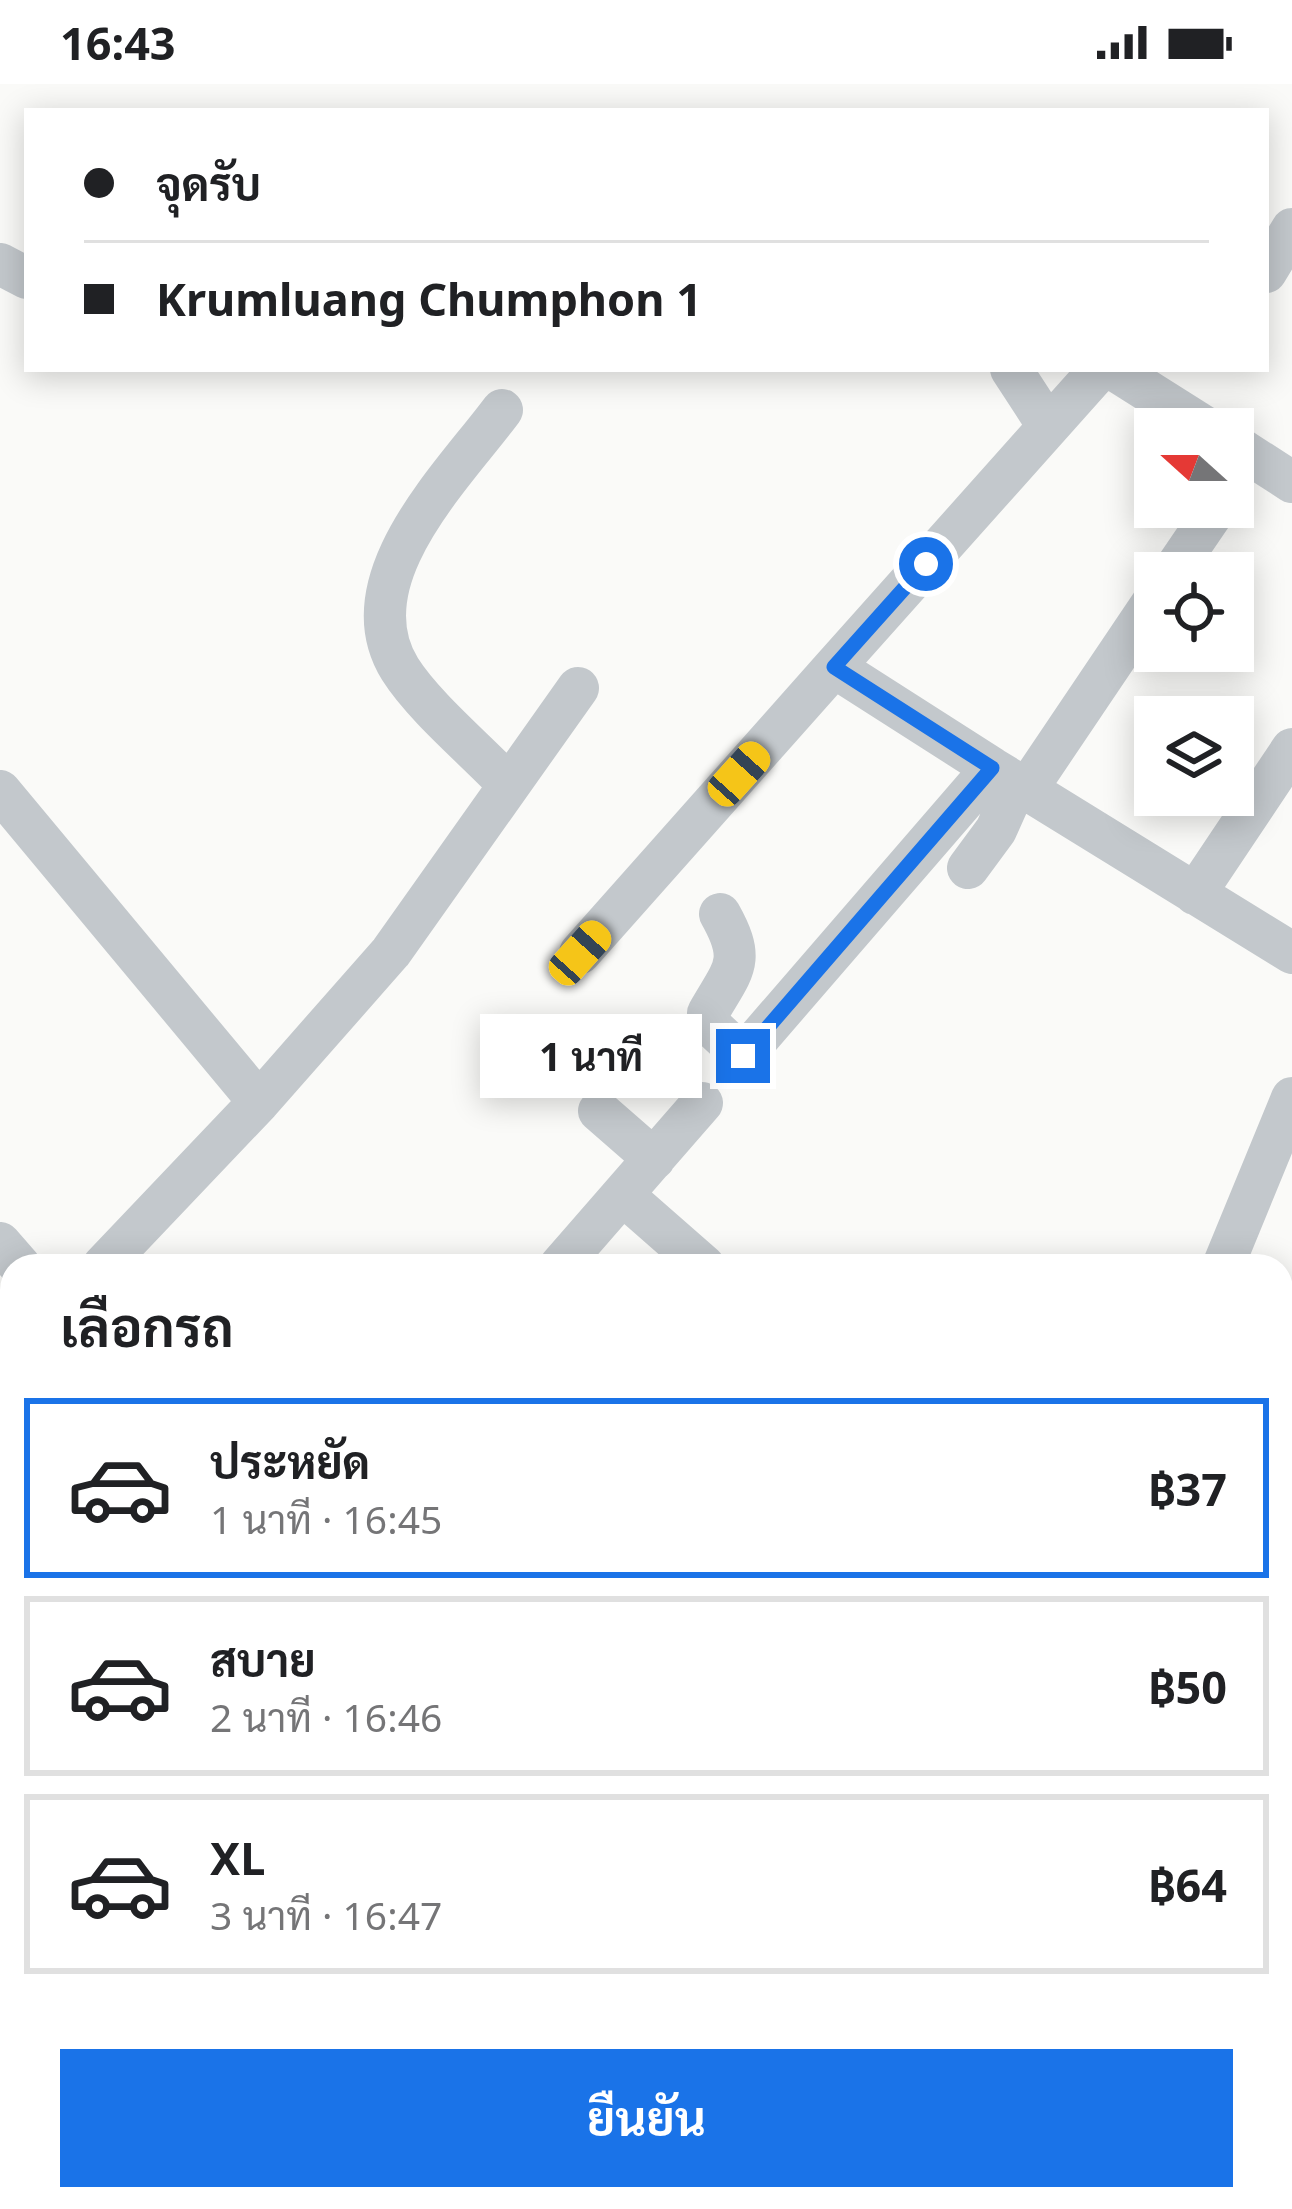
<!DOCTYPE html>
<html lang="th">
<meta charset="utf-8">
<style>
:root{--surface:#fff;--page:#f2f2f2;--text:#202124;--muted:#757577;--line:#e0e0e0;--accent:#1a73e8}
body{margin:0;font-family:"Noto Sans",Sarabun,sans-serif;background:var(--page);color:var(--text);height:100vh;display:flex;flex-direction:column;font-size:45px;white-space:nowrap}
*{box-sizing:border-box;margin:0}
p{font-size:39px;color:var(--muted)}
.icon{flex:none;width:66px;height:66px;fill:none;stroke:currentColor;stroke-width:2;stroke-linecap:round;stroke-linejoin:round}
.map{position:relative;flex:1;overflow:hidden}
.sheet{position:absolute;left:0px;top:1170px;width:1293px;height:957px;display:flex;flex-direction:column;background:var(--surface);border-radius:36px 36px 0 0;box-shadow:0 6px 30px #0003}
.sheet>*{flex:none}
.banner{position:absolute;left:24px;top:24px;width:1245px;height:264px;border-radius:0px;box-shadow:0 6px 30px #0003;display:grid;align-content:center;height:264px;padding:0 60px;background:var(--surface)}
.needle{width:78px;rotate:291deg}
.buttons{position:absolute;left:1134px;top:324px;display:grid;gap:24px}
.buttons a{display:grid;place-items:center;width:120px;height:120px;border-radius:0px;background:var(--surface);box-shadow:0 6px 30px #0003;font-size:60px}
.end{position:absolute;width:54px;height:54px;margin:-27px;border:15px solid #1a73e8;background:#fff;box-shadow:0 0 0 6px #fff}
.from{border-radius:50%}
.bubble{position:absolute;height:84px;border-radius:0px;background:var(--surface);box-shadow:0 6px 30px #0003;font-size:39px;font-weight:700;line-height:84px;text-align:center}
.car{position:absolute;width:36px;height:72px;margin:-36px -18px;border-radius:15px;box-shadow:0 0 9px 3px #0007;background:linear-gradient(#f5c518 24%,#345 0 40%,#f5c518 0 76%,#345 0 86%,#f5c518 0)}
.banner b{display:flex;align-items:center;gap:42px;height:114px;font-size:45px}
.banner b+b{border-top:3px solid var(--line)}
.banner i{width:30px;height:30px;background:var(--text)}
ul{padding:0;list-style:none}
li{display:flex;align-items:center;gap:36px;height:180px;margin:0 24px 18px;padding:0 36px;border:6px solid var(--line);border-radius:0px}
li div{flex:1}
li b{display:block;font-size:45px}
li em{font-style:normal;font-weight:700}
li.active{border-color:var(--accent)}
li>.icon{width:108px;height:108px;stroke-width:1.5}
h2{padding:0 60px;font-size:54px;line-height:144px}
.action{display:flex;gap:24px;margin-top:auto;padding:24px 60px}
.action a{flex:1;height:138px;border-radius:0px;background:var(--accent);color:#fff;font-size:48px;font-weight:700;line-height:138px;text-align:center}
.status{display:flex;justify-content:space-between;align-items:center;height:84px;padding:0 60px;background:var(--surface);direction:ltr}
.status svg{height:33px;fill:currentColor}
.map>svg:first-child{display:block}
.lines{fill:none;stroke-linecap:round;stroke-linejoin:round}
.minor{stroke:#c3c8cc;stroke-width:42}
.major{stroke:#d6dbdf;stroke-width:51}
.route{stroke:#1a73e8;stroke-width:15}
</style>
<div class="status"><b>16:43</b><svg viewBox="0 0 49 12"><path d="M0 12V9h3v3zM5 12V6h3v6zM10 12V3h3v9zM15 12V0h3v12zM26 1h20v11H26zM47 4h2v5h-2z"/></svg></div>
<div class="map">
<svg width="1292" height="2125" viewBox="0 0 1292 2125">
<rect width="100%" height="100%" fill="#fafaf8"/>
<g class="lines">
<path class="minor" d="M 0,180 L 27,194
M 1266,188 L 1292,145
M 1011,285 L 1048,342
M 1113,285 L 1208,345
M 502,326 C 453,392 345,496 400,585 C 424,623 476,666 508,700
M 1233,360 L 1292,398
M 1172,489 L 1217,423
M 992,684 L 834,583 L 1100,285
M 1027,705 L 1155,515
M 0,707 L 259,1018 L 103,1182
M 968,784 L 996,746 L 1017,699
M 1195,810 L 1292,665
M 720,830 C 747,878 733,885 708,929 L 711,942 L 743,972 L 992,684 L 1292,869
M 580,869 L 834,583
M 259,1018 L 391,868 L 578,604
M 599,1027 L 654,1075
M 623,1111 L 704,1182
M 0,1159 L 20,1182
M 560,1182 L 702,1019
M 1223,1182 L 1292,1014
M 1281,1276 L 1292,1285
M 0,1279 L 12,1269
M 0,1565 L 12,1560
M 1281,1700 L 1286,1693
M 1281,1754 L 1292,1761
M 0,1853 L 12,1847
M 1281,1875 L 1292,1858
M 0,2040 L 12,2034
M 1281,2063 L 1292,2070
M 231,2115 L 235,2125
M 469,2115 L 473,2125
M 1078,2115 L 1092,2125
M 994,2125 L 1000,2115"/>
<path class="major" d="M 0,1375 L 12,1390
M 836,2115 L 851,2125"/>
</g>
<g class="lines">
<path class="route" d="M 743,972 L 992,684 L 834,583 L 926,480"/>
</g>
</svg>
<div class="buttons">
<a><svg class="needle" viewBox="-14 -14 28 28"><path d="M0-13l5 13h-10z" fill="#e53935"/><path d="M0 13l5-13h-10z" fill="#757577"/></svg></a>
<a><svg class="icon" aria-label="locate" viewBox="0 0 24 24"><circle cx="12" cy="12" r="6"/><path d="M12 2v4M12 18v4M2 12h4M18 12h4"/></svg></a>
<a><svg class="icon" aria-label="layers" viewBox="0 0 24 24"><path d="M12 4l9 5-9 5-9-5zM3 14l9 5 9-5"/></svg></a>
</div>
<i class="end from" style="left:926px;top:480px"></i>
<i class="end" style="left:743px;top:972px"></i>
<div class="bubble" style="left:480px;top:930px;width:222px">1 นาที</div>
<i class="car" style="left:739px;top:690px;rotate:42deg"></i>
<i class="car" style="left:580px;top:869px;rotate:42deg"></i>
<div class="banner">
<b><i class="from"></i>จุดรับ</b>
<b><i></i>Krumluang Chumphon 1</b>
</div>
<section class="sheet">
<h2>เลือกรถ</h2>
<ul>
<li class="active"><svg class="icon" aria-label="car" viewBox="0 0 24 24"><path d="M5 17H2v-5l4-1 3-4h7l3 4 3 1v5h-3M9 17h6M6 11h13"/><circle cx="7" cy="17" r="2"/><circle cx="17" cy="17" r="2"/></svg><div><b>ประหยัด</b><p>1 นาที · 16:45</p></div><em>฿37</em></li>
<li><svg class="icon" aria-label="car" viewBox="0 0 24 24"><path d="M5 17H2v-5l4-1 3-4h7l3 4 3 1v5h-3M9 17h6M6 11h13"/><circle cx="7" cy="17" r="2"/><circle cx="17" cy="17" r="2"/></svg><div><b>สบาย</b><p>2 นาที · 16:46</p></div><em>฿50</em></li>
<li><svg class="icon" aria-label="car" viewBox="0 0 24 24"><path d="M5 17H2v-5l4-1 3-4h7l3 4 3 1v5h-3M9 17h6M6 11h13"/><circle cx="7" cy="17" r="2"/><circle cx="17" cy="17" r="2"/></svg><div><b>XL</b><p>3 นาที · 16:47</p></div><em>฿64</em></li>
</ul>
<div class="action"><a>ยืนยัน</a></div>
</section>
</div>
